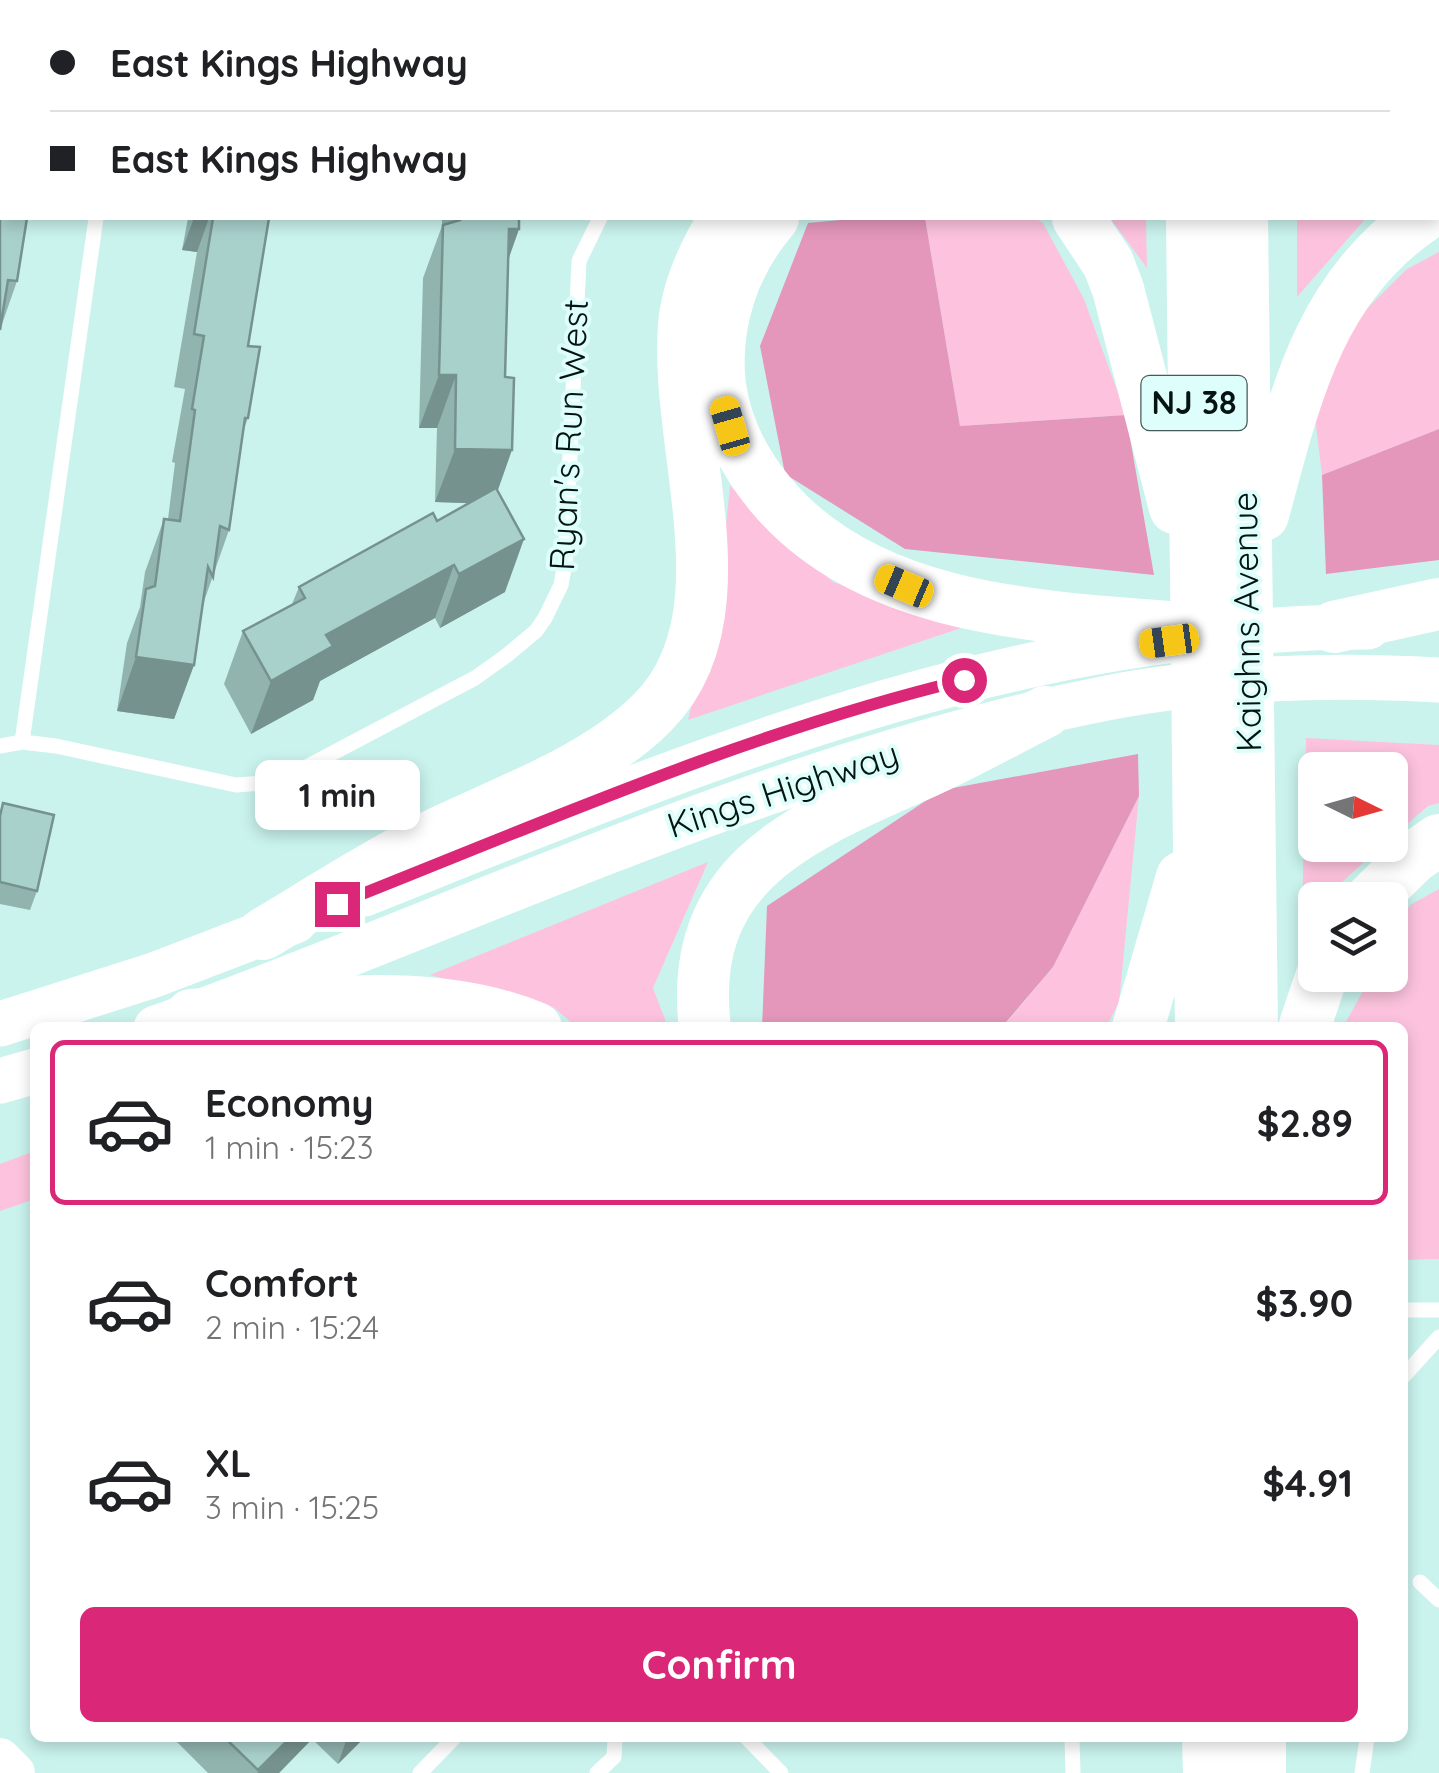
<!DOCTYPE html>
<meta charset="utf-8">
<style>
:root{--surface:#fff;--page:#f2f2f2;--text:#202124;--muted:#757577;--line:#e0e0e0;--accent:#db2777}
body{margin:0;font-family:Quicksand,sans-serif;background:var(--page);color:var(--text);height:100vh;display:flex;flex-direction:column;font-size:38px;white-space:nowrap}
*{box-sizing:border-box;margin:0}
p{font-size:32px;color:var(--muted)}
.icon{flex:none;width:55px;height:55px;fill:none;stroke:currentColor;stroke-width:2;stroke-linecap:round;stroke-linejoin:round}
.map{position:relative;flex:1;overflow:hidden}
.sheet{position:absolute;left:30px;top:1022px;width:1378px;height:720px;display:flex;flex-direction:column;background:var(--surface);border-radius:15px;box-shadow:0 5px 15px #0003}
.sheet>*{flex:none}
.guide{position:absolute;left:0px;top:0px;width:1440px;height:220px;box-shadow:0 5px 15px #0003;display:grid;align-content:center;height:220px;padding:0 50px;background:var(--surface)}
.needle{width:65px;rotate:95deg}
.controls{position:absolute;left:1298px;top:752px;display:grid;gap:20px}
.controls a{display:grid;place-items:center;width:110px;height:110px;border-radius:15px;background:var(--surface);box-shadow:0 5px 15px #0003;font-size:50px}
.end{position:absolute;width:45px;height:45px;margin:-22px;border:12px solid #db2777;background:#fff;box-shadow:0 0 0 5px #fff}
.from{border-radius:50%}
.bubble{position:absolute;height:70px;border-radius:15px;background:var(--surface);box-shadow:0 5px 15px #0003;font-size:32px;font-weight:700;line-height:70px;text-align:center}
.car{position:absolute;width:30px;height:60px;margin:-30px -15px;border-radius:12px;box-shadow:0 0 8px 2px #0007;background:linear-gradient(#f5c518 24%,#345 0 40%,#f5c518 0 76%,#345 0 86%,#f5c518 0)}
.guide b{display:flex;align-items:center;gap:35px;height:95px;font-size:38px}
.guide b+b{border-top:2px solid var(--line)}
.guide i{width:25px;height:25px;background:var(--text)}
ul{padding:18px 0 0;list-style:none}
li{display:flex;align-items:center;gap:30px;height:165px;margin:0 20px 15px;padding:0 30px;border:5px solid transparent;border-radius:15px}
li div{flex:1}
li b{display:block;font-size:38px}
li em{font-style:normal;font-weight:700}
li.active{border-color:var(--accent)}
li>.icon{width:90px;height:90px;stroke-width:1.5}
.action{display:flex;gap:20px;margin-top:auto;padding:20px 50px}
.action a{flex:1;height:115px;border-radius:15px;background:var(--accent);color:#fff;font-size:40px;font-weight:700;line-height:115px;text-align:center}
.map>svg:first-child{display:block}
.green{fill:#fdc3de}
.forest{fill:#e497bb}
.lines{fill:none;stroke-linecap:round;stroke-linejoin:round}
.lane{stroke:#fff;stroke-width:15}
.secondary{stroke:#fff;stroke-width:40}
.primary{stroke:#fff;stroke-width:45}
.highway{stroke:#fff;stroke-width:52}
.wall{fill:#91b4af}
.shaded-wall{fill:#76928f}
.building{fill:#a9d1cc;stroke:#76928f;stroke-width:2.5}
.route{stroke:#db2777;stroke-width:12}
.labels{text-anchor:middle;stroke-width:8;stroke-linejoin:round;paint-order:stroke}
.shield{fill:#ddfefa;stroke:#465a58;stroke-width:2.5}
.shield-label{font-size:32px;font-weight:bold;fill:#051412}
.street-label{font-size:35px;fill:#051412;stroke:#ddfefa}
</style>
<div class="map">
<svg width="1439" height="1773" viewBox="0 0 1439 1773">
<rect width="100%" height="100%" fill="#caf3ee"/>
<path class="green" d="M 925,218 L 1035,218 L 1043,223 L 1084,299 L 1126,415 L 960,426 Z
M 1110,218 L 1146,218 L 1147,268 Z
M 1297,218 L 1366,218 L 1297,297 Z
M 1439,252 L 1439,429 L 1322,475 L 1315,418 L 1352,323 L 1407,269 Z
M 730,486 L 833,582 L 970,625 L 688,720 L 719,591 Z
M 1306,738 L 1439,745 L 1439,803 L 1428,806 L 1390,839 L 1390,770 L 1315,770 L 1315,845 L 1383,845 L 1322,900 L 1315,900 L 1315,906 L 1302,918 Z
M 1139,796 L 1119,1003 L 1106,1027 L 1002,1028 L 1053,967 Z
M 708,862 L 653,988 L 668,1027 L 577,1027 L 553,1007 L 430,975 Z
M 1439,889 L 1439,1259 L 1403,1260 L 1402,1028 L 1343,1027 L 1372,975 L 1390,975 L 1390,942 L 1410,905 Z
M 35,1151 L 35,1199 L 0,1211 L 0,1164 Z"/>
<path class="forest" d="M 862,218 L 925,218 L 960,426 L 1126,415 L 1154,575 L 905,549 L 785,474 L 760,346 L 808,223 Z
M 1439,429 L 1439,560 L 1326,574 L 1322,475 Z
M 1138,754 L 1139,796 L 1053,967 L 1002,1027 L 762,1028 L 767,906 L 942,790 Z"/>
<g class="lines">
<path class="lane" d="M 355,0 L 358,2
M 128,2 L 128,0
M 884,2 L 889,0
M 22,742 L 96,218
M 0,746 L 22,742 L 56,746 L 236,785 L 278,782 L 475,678 L 506,656 L 536,631 L 545,618 L 561,585 L 565,563 L 579,261 L 600,218
M 1402,1310 L 1439,1310
M 1402,1378 L 1439,1337
M 1420,1582 L 1439,1600
M 747,1738 L 781,1773
M 1072,1738 L 1073,1773
M 420,1773 L 454,1738
M 597,1773 L 614,1757 L 615,1738
M 1362,1773 L 1367,1738"/>
<path class="secondary" d="M 0,1758 L 15,1773"/>
<path class="primary" d="M 364,894 C 691,764 1009,627 1368,627
M 0,1024 L 154,975 L 295,921
M 156,1028 C 472,914 776,763 1107,698 C 1215,677 1330,674 1439,680
M 0,1081 L 35,1071"/>
<path class="highway" d="M 1189,0 L 1189,2
M 1239,0 L 1239,2
M 1313,0 L 1314,2
M 1046,2 L 1048,0
M 1438,113 L 1439,113
M 773,218 C 733,264 713,325 720,386 C 726,427 745,464 771,495 C 878,624 1078,617 1231,632
M 1078,218 L 1108,263 L 1118,289 L 1175,508
M 1192,218 L 1201,1028
M 1242,218 L 1252,1028
M 1263,515 C 1294,401 1317,289 1421,218
M 1334,627 L 1439,604
M 1370,900 L 1414,857 L 1439,840
M 263,934 C 313,904 362,872 414,845 C 491,805 590,775 652,713 C 751,615 670,439 685,316 C 690,280 707,247 725,218
M 191,1015 C 304,1006 428,983 536,1028
M 705,1028 C 686,874 798,829 915,777 C 959,758 1001,734 1045,712
M 1138,1028 L 1182,877
M 1304,1028 L 1322,975
M 1208,1738 L 1209,1773
M 1260,1738 L 1260,1773"/>
</g>
<path class="wall" d="M 0,0 L 69,0 L 68,2 L 2,2 L 2,218 L 17,281 L 0,330 Z
M 501,0 L 616,0 L 615,2 L 503,2 Z
M 648,0 L 717,0 L 712,2 L 649,2 Z
M 188,218 L 269,218 L 248,346 L 248,418 L 242,434 L 229,530 L 201,610 L 194,665 L 174,719 L 117,711 L 127,643 L 140,607 L 145,572 L 164,519 L 168,519 L 175,463 L 172,462 L 185,389 L 174,387 L 197,252 L 182,250 Z
M 442,218 L 519,218 L 519,229 L 508,260 L 497,490 L 505,592 L 440,628 L 435,618 L 320,681 L 313,700 L 251,734 L 224,684 L 243,631 L 292,604 L 299,587 L 437,521 L 470,503 L 435,502 L 437,428 L 419,428 L 423,278 L 442,226 Z
M 3,803 L 37,891 L 30,910 L 0,904 L 0,811 Z
M 173,1738 L 364,1738 L 338,1764 L 312,1739 L 279,1773 L 208,1773 Z"/>
<path class="shaded-wall" d="M 592,0 L 616,0 L 615,2 L 589,2 Z
M 674,0 L 717,0 L 712,2 L 673,2 Z
M 194,218 L 209,218 L 197,252 L 182,250 Z
M 509,229 L 519,229 L 500,283 Z
M 439,375 L 456,375 L 437,428 L 419,428 Z
M 455,449 L 512,450 L 493,504 L 435,502 Z
M 524,539 L 505,592 L 440,628 L 459,574 Z
M 454,565 L 435,618 L 320,681 L 313,700 L 251,734 L 271,681 L 326,635 Z
M 136,657 L 194,665 L 174,719 L 117,711 Z
M 290,1738 L 313,1738 L 279,1773 L 257,1773 Z
M 347,1738 L 364,1738 L 338,1764 Z"/>
<path class="building" d="M 9,0 L 69,0 L 68,2 L 9,2 Z
M 230,0 L 312,0 L 315,2 L 228,2 Z
M 524,0 L 592,0 L 589,2 L 521,2 Z
M 2,43 L 2,218 L 27,218 L 17,281 L 8,280 L 0,330 L 0,45 L 2,45 Z
M 213,218 L 269,218 L 248,346 L 260,347 L 248,418 L 245,418 L 229,530 L 220,526 L 213,577 L 208,567 L 194,665 L 136,657 L 146,589 L 155,586 L 164,519 L 180,521 L 195,410 L 192,409 L 204,336 L 194,334 Z
M 460,218 L 519,218 L 519,229 L 509,229 L 505,377 L 514,378 L 512,450 L 455,449 L 456,375 L 439,375 L 443,225 L 460,220 Z
M 496,488 L 524,539 L 459,574 L 454,565 L 326,635 L 333,646 L 271,681 L 243,631 L 305,598 L 299,587 L 433,513 L 437,521 Z
M 3,803 L 54,815 L 37,891 L 0,882 L 0,816 Z
M 225,1738 L 290,1738 L 258,1770 Z"/>
<g class="lines">
<path class="route" d="M 337,904 C 542,823 748,732 964,680"/>
</g>
<g class="labels">
<rect class="shield" x="1141.5" y="376" width="105" height="54" rx="8"/>
<g class="shield-label">
<text x="1194" y="414">NJ 38</text>
</g>
<g class="street-label">
<text transform="translate(569 435) rotate(-87)" y="12">Ryan's Run West</text>
<text transform="translate(1247 622) rotate(-91)" y="12">Kaighns Avenue</text>
<text transform="translate(783 790) rotate(-18)" y="12">Kings Highway</text>
</g>
</g>
</svg>
<div class="controls">
<a><svg class="needle" viewBox="-14 -14 28 28"><path d="M0-13l5 13h-10z" fill="#e53935"/><path d="M0 13l5-13h-10z" fill="#757577"/></svg></a>
<a><svg class="icon" aria-label="layers" viewBox="0 0 24 24"><path d="M12 4l9 5-9 5-9-5zM3 14l9 5 9-5"/></svg></a>
</div>
<i class="end from" style="left:964px;top:680px"></i>
<i class="end" style="left:337px;top:904px"></i>
<div class="bubble" style="left:255px;top:760px;width:165px">1 min</div>
<i class="car" style="left:730px;top:426px;rotate:344deg"></i>
<i class="car" style="left:904px;top:586px;rotate:293deg"></i>
<i class="car" style="left:1169px;top:641px;rotate:262deg"></i>
<div class="guide">
<b><i class="from"></i>East Kings Highway</b>
<b><i></i>East Kings Highway</b>
</div>
<section class="sheet">
<ul>
<li class="active"><svg class="icon" aria-label="car" viewBox="0 0 24 24"><path d="M5 17H2v-5l4-1 3-4h7l3 4 3 1v5h-3M9 17h6M6 11h13"/><circle cx="7" cy="17" r="2"/><circle cx="17" cy="17" r="2"/></svg><div><b>Economy</b><p>1 min · 15:23</p></div><em>$2.89</em></li>
<li><svg class="icon" aria-label="car" viewBox="0 0 24 24"><path d="M5 17H2v-5l4-1 3-4h7l3 4 3 1v5h-3M9 17h6M6 11h13"/><circle cx="7" cy="17" r="2"/><circle cx="17" cy="17" r="2"/></svg><div><b>Comfort</b><p>2 min · 15:24</p></div><em>$3.90</em></li>
<li><svg class="icon" aria-label="car" viewBox="0 0 24 24"><path d="M5 17H2v-5l4-1 3-4h7l3 4 3 1v5h-3M9 17h6M6 11h13"/><circle cx="7" cy="17" r="2"/><circle cx="17" cy="17" r="2"/></svg><div><b>XL</b><p>3 min · 15:25</p></div><em>$4.91</em></li>
</ul>
<div class="action"><a>Confirm</a></div>
</section>
</div>
